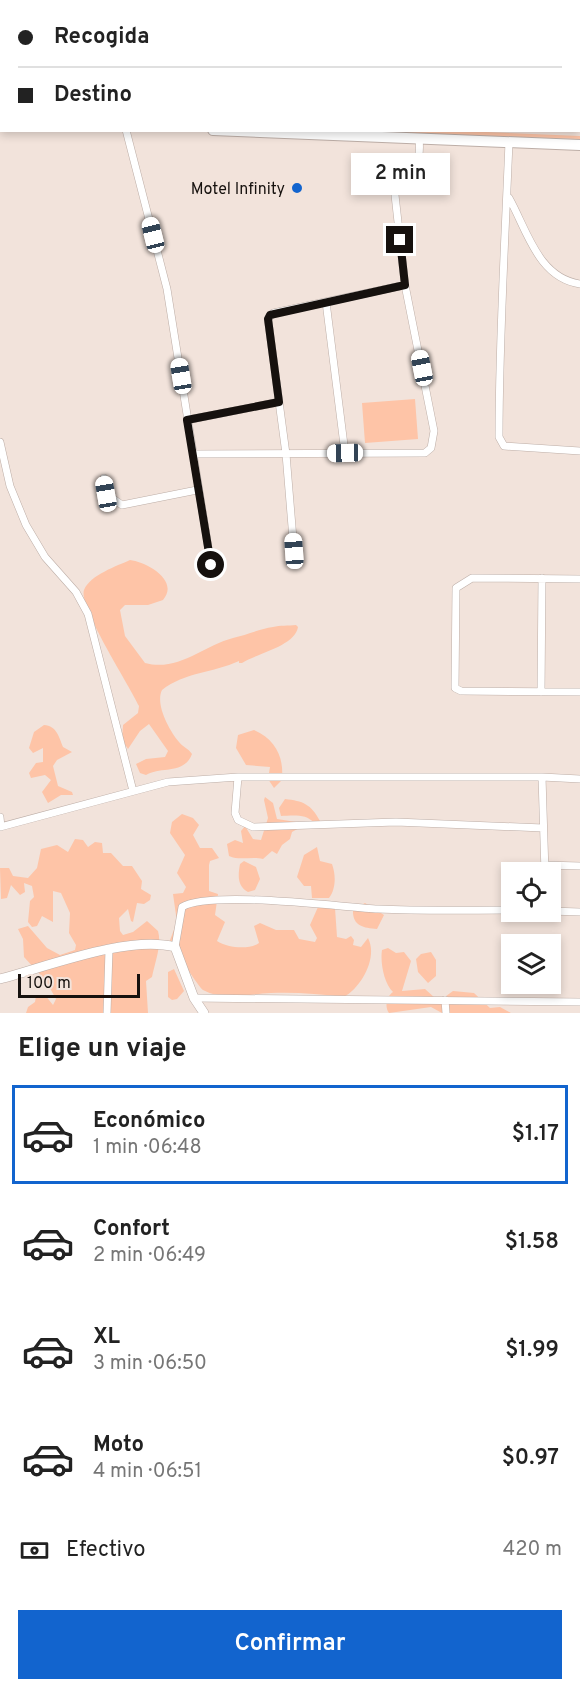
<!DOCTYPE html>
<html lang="es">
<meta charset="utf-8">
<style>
:root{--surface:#fff;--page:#f6f6f6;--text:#222;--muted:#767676;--line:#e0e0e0;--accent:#1264ce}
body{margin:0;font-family:Overpass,sans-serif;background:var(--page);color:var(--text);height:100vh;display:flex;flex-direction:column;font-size:22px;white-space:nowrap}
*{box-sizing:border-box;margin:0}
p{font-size:20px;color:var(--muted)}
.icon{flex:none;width:33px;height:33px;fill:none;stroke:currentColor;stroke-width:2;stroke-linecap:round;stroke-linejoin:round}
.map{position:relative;height:1013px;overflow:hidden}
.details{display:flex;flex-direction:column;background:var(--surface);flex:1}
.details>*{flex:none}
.hud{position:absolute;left:0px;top:0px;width:580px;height:132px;box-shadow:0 3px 9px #0003;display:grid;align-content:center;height:132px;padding:0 18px;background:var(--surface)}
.fabs{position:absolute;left:501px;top:862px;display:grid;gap:12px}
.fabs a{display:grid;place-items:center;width:60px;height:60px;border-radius:0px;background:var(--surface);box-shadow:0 3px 9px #0003;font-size:30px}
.scale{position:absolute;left:18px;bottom:15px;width:122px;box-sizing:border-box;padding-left:6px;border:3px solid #16110e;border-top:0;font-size:16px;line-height:21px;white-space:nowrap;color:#16110e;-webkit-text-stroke:4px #f2e3db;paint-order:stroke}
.end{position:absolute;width:27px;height:27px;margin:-14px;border:8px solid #16110e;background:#fff;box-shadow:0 0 0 3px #fff}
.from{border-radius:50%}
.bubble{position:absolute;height:42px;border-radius:0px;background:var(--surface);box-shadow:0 3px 9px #0003;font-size:20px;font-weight:600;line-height:42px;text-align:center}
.car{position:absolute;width:18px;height:36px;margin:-18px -9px;border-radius:8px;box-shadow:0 0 4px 2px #0007;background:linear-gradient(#fff 24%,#345 0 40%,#fff 0 76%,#345 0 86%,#fff 0)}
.hud b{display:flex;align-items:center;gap:21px;height:57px;font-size:22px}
.hud b+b{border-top:2px solid var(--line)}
.hud i{width:15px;height:15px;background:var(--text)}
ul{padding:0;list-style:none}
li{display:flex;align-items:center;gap:18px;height:99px;margin:0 12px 9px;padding:0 6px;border:3px solid transparent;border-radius:0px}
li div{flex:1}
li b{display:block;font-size:22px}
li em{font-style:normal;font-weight:600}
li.current{border-color:var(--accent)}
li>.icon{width:54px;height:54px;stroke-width:1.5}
h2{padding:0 18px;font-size:27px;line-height:72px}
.pay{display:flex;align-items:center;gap:15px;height:66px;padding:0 18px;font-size:22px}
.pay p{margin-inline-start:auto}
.primary-button{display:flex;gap:12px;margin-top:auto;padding:12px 18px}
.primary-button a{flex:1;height:69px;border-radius:0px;background:var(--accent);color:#fff;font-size:24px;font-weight:600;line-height:69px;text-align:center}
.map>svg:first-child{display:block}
.green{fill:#fec4a7}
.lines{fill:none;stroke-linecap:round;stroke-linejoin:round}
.minor-casing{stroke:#bdaea7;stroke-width:8}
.tertiary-casing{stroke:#bdaea7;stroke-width:10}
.primary-casing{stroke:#bdaea7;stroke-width:12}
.minor{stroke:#fff;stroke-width:7}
.tertiary{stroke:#fff;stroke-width:9}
.primary{stroke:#fff;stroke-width:10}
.route{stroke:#16110e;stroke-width:8}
.poi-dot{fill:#1264ce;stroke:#f2e3db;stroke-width:2}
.labels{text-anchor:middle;stroke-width:6;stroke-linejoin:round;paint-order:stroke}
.poi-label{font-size:16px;fill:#16110e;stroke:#f2e3db;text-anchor:end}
</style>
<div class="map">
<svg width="580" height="1013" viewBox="0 0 580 1013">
<rect width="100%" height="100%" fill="#f2e3db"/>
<path class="green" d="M 193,0 L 554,0 L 193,2 Z
M 439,130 L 580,136 L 580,139 L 352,131 Z
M 415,399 L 418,439 L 365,443 L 362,403 Z
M 130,560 C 146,562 180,580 163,600 L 148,605 L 125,605 L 120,610 L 125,636 L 145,663 C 178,672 203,646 233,638 C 246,635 260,629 273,627 C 280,625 288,626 296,625 L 298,627 C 295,646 258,653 242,663 L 239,663 L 239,661 C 213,673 185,672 162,690 C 155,704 169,730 179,742 C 183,747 188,748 192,754 C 184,775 161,766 146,775 L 140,773 L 136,764 L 146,759 L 165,757 L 168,751 L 149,724 L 140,731 L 128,749 L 122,740 L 123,725 L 138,713 L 139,706 C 130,686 78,606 84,590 C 90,575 117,566 130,560 Z
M 44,725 C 57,726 59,737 63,747 L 72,752 L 57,760 L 53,766 L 58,786 L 72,792 L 73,795 L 61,795 L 48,803 L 42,792 L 51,780 L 45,775 L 31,778 L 29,773 L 36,763 L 43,762 L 43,748 L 33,753 L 29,748 L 34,732 Z
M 254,730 C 276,740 284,757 282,780 L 274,788 L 268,779 L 270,767 L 246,765 L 236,748 L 238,735 Z
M 265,797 L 273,803 L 277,819 L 296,822 L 299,828 L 292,832 L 290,839 L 282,845 L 277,854 L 272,851 L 263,859 C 252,856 240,861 229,856 L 227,844 L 235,840 L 243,843 L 241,831 L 245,826 L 253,839 L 261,840 L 268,818 L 264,800 Z
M 285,799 C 303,801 311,804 320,821 L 314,823 C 306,813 291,816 281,816 L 279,808 Z
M 182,814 L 193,818 L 199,825 L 193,835 L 200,848 L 212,848 L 219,858 L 210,861 L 209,865 L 209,891 L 218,894 L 215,915 L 225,922 L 217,941 C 228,948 249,950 259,943 L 254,926 L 260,923 L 276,930 L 294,930 L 299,939 L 315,942 L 317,938 L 310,925 L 318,907 L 335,908 L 337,937 L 346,939 L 351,936 L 354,940 L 353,945 L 361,947 L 368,938 C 378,957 362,987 344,997 C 320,994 295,992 271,993 C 249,994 223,1001 203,990 C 200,989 172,946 170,940 L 177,922 L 173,894 L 183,893 L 186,887 L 177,873 L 185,855 L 170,833 L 172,822 Z
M 75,839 L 83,840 L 88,847 L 95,842 L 102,843 L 103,853 L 111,853 L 123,866 L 132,866 L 142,881 L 141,889 L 151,895 L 150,900 L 144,904 L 137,903 L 133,922 L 131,921 L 128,909 L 119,918 L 120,931 L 123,935 L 133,932 L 147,921 L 158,931 C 162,945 155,962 152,977 L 146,981 L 148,1013 L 26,1013 L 28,1007 L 35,1002 L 36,996 L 45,995 L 53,1005 L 56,999 L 46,981 L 24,957 L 23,939 L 18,929 L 28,926 L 47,948 L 60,955 L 75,950 L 76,945 L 69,933 L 70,913 L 61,893 L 53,891 L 53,922 L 42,916 L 37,926 L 32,927 L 28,922 L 30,901 L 34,897 L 32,886 L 24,883 L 25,892 L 20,895 L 11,885 L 7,898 L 1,899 L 0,868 L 9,868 L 13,876 L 28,878 L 37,868 L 41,849 L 57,845 L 68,852 Z
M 317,847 L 320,861 L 332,864 C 336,875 336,889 329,898 L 312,898 L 311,886 L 304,886 L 297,877 L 304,855 Z
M 244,861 L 256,867 L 260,879 L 255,890 L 248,892 C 237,886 238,875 240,864 Z
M 365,903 L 384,915 L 377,929 C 363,928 352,926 353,909 Z
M 388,948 L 396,953 L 404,952 L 411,961 L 402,991 L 425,989 L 435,998 L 442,999 L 453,991 L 474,993 L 490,1008 L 500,1007 L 511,1013 L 442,1013 L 431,1007 L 389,1013 C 384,1006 387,996 393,992 C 384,984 380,962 382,950 Z
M 431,952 L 436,960 L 436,976 L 428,983 L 418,972 L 416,959 L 421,954 Z
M 174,969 L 184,991 L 177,999 L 172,1000 L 168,997 L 168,972 Z"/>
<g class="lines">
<g class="minor-casing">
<path id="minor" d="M 126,130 L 167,289 L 211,565
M 509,142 C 505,241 499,339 499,437 L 504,446 L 580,451
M 509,198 C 527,230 538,278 580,284
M 326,302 L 345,453
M 187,420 L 279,402
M 0,442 L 10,486 L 26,525 L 45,557 L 76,592 L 88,614 L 133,791
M 194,454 L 425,453 L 431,448 L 434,431 L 405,285 L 395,195 C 401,171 423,175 419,139
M 104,478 L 106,494 L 122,505 L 197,490
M 294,551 L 286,454 L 268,319 L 273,313 L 405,285
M 580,579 L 472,578 L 456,588 L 455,688 L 461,691 L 580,692
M 541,692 L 542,578
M 238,777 L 235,813 L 238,820 L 253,827 L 396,822 L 543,828
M 542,777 L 545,873
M 0,817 L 1,827
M 0,827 L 168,782 L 238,777 L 542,777 L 580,779
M 545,865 L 580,866
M 550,911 L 580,912
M 175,947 L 182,907 C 209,890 340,907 378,909 C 422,911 467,910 512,910
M 194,998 L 580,1002
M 445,1000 L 446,1013
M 107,1013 L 109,950"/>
</g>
<g class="tertiary-casing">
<path id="tertiary" d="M 0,979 C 49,966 128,935 175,947 L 194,998 L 204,1013"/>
</g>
<g class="primary-casing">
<path id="primary" d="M 0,122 L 2,122
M 213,130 L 580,145"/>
</g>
<use href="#minor" class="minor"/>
<use href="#tertiary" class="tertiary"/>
<use href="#primary" class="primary"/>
</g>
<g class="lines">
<path class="route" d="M 211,565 L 187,420 L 279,402 L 268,319 L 270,315 L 405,285 L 400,240"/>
</g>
<circle class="poi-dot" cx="297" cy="188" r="6"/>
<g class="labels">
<g class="poi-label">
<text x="285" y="194">Motel Infinity</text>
</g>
</g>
</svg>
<div class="fabs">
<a><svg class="icon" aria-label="locate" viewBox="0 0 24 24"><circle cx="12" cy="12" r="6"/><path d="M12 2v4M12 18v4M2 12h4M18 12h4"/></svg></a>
<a><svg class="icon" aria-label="layers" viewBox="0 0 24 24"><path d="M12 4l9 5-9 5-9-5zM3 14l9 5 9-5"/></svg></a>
</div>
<div class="scale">100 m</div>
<i class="end from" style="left:211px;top:565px"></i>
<i class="end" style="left:400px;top:240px"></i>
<div class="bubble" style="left:351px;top:153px;width:99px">2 min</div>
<i class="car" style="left:153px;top:235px;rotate:346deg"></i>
<i class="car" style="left:422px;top:368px;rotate:349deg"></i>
<i class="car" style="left:181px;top:376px;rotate:351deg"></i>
<i class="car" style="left:345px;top:453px;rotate:269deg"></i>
<i class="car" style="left:106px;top:494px;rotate:350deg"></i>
<i class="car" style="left:294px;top:551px;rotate:356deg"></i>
<div class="hud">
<b><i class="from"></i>Recogida</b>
<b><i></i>Destino</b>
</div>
</div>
<section class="details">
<h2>Elige un viaje</h2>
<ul>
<li class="current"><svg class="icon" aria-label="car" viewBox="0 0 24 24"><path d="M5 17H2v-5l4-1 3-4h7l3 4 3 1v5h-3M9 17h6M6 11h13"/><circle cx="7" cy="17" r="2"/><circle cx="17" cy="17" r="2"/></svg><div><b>Económico</b><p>1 min · 06:48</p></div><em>$1.17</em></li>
<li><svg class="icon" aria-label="car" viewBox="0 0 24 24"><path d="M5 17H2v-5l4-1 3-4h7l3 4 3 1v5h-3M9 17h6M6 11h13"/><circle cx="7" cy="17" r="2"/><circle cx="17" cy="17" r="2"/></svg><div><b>Confort</b><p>2 min · 06:49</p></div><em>$1.58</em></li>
<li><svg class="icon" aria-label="car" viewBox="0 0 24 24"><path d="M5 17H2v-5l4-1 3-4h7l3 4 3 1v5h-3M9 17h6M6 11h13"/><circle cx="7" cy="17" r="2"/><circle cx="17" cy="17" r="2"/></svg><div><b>XL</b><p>3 min · 06:50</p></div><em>$1.99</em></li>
<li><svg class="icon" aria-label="car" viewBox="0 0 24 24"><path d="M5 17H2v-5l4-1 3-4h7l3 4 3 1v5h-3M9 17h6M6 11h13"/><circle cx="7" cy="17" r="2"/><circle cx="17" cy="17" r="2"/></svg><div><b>Moto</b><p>4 min · 06:51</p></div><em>$0.97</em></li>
</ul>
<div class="pay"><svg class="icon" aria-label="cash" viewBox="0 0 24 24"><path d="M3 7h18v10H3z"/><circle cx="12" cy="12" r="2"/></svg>Efectivo<p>420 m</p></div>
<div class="primary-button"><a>Confirmar</a></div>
</section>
